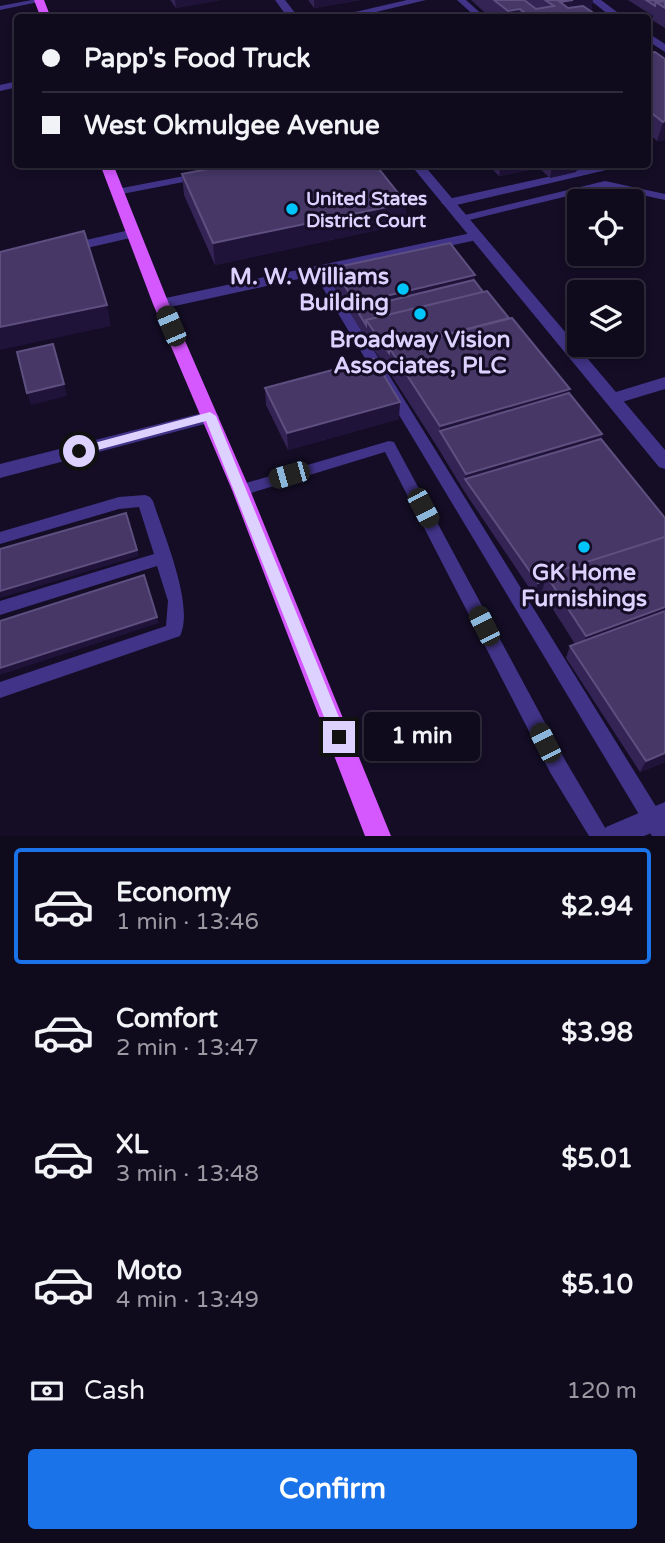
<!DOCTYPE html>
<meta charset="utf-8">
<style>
:root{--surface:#0f0a1c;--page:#181325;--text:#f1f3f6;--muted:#9b9aa3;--line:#2f2b3b;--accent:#1a73e8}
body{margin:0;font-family:"Varela Round",sans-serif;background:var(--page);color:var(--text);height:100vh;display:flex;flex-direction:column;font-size:26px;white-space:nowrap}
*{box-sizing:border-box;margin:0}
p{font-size:23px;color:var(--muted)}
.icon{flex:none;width:38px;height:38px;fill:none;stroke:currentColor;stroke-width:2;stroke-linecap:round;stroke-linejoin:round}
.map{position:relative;height:836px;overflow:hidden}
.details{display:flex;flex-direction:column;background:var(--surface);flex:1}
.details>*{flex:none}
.guide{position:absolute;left:14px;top:14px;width:637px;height:154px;border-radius:7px;box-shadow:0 4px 10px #0003,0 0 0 2px var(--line);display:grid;align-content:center;height:154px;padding:0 28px;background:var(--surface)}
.controls{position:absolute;left:567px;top:189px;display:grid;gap:14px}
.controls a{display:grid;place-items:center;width:77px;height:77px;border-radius:7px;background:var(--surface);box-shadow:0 4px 10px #0003,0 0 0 2px var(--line);font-size:35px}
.end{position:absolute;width:32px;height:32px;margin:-16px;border:9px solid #dcd1ff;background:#111;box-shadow:0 0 0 4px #111}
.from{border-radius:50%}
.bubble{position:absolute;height:49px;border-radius:7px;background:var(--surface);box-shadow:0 4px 10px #0003,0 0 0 2px var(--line);font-size:23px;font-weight:700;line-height:49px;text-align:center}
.car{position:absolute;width:21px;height:42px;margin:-21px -10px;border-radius:9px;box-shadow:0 0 5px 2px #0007;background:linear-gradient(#222 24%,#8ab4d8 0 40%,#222 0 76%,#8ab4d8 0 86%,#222 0)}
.guide b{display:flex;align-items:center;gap:24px;height:66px;font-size:26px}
.guide b+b{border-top:2px solid var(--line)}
.guide i{width:18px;height:18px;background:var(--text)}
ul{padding:12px 0 0;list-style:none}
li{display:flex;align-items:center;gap:21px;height:116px;margin:0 14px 10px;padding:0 14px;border:4px solid transparent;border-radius:7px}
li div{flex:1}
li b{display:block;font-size:26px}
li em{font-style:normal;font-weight:700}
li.current{border-color:var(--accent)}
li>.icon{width:63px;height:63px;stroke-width:1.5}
.pay{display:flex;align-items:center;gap:18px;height:77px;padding:0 28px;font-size:26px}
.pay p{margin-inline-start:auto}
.button{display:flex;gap:14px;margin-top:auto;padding:14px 28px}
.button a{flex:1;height:80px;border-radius:7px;background:var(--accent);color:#fff;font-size:28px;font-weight:700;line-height:80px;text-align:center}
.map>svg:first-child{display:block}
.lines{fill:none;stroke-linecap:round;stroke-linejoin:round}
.service{fill:#413488;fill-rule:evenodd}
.pedestrian{fill:#413488;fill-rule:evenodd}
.minor{fill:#413488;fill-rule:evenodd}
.tertiary{fill:#413488;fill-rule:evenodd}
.primary{fill:#d558ff;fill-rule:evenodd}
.wall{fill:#342455}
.shaded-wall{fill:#1f133a}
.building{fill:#463767;stroke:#5d4f7f;stroke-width:2}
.route{fill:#dcd1ff}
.poi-dot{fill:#00c5fc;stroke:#140d25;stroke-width:2.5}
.labels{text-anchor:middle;stroke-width:6;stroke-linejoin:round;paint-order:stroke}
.far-poi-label{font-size:19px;font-weight:bold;fill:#dcd1ff;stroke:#140d25;text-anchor:start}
.poi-label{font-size:23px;font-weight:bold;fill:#dcd1ff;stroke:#140d25}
</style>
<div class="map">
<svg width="665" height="836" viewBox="0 0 665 836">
<rect width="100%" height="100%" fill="#140d25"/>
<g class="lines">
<path class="service" d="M 32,0 L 43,1 L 0,10 L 0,6 Z
M 457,0 L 466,0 L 486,18 L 477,18 Z
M 648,155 L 653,158 L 652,161 L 648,162 Z
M 200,173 L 205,176 L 204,178 L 117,195 L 112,192 L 117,189 Z
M 605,181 L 665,194 L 665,200 L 605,187 L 461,222 L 455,219 L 457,217 Z
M 318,266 L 324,270 L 665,821 L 665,836 L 652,836 L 312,270 Z
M 389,441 L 394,442 L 396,446 L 565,760 L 610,836 L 589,836 L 551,774 L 385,452 L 241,496 L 236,494 L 233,490 L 236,486 Z
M 145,495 L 150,497 L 153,501 C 163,533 195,606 180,636 L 0,698 L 0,682 L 166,626 L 168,601 L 157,566 L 0,615 L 0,601 L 154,554 L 139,507 L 119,509 L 0,544 L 0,532 L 119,497 Z"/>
<path class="pedestrian" d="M 476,232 L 481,233 L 481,239 L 161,309 L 153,304 L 161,299 Z"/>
<path class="minor" d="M 407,0 L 426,0 L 351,18 L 329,18 Z
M 590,0 L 601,0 L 625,18 L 613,18 Z
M 648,33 L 665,44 L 665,52 L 648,41 Z
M 18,81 L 18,87 L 0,91 L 0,85 Z
M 606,164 L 632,164 L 448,207 L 441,203 L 448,199 Z
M 134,229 L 139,230 L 139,236 L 65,253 L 58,249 L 60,246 Z
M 665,377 L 665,389 L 612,405 L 603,399 L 606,395 Z
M 210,411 L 216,413 L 219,417 L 216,421 L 0,478 L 0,464 Z
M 665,802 L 665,827 L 644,836 L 602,836 L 606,827 Z"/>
<path class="tertiary" d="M 275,0 L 285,0 L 299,18 L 288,18 Z
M 410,164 L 423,164 L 665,450 L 665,469 L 659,467 Z"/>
<path class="primary" d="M 34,0 L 44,0 L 51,18 L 41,18 Z
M 100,164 L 113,164 L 169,304 L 250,490 L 391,836 L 365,836 L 232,490 L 153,304 Z"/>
</g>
<path class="wall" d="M 170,0 L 220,0 L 176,8 Z
M 308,0 L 360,0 L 314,8 Z
M 471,0 L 593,0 L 591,11 L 595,18 L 491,18 Z
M 628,0 L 665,0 L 665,28 L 652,20 L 653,16 Z
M 648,53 L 665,59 L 665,140 L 657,141 L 648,133 Z
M 487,164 L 577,164 L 576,172 L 550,178 L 539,168 L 499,176 Z
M 182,174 L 406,203 L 405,224 L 215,265 L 184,195 Z
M 333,268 L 475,275 L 474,280 L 602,434 L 601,439 L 665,762 L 640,772 L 566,658 L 570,646 L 575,644 L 542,592 L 534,595 L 464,491 L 438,448 L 388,370 L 365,337 L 333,285 Z
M 265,388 L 399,419 L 288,450 L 266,405 Z"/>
<path class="shaded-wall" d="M 175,0 L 220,0 L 176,8 Z
M 314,0 L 360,0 L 314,8 Z
M 573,0 L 593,0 L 590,15 L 571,18 L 560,2 Z
M 520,9 L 519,15 L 517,14 L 516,18 L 507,18 L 508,11 Z
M 595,14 L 595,18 L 583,18 L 583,16 Z
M 665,121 L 665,140 L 657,141 L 663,122 Z
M 501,164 L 539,164 L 539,168 L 499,176 Z
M 552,164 L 577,164 L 576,172 L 550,178 Z
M 406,203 L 405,224 L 215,265 L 213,243 Z
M 475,275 L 472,292 L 356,309 L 356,303 Z
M 107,305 L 111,326 L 0,350 L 0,327 Z
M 64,384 L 67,396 L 31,405 L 27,393 Z
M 570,389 L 564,411 L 440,431 L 440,426 Z
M 400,402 L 399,419 L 288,450 L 287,433 Z
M 602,434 L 597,451 L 465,479 L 466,474 Z
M 137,550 L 139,556 L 0,598 L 0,591 Z
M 545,580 L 542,592 L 534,595 L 538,583 Z
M 665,607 L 665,621 L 581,652 L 586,636 Z
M 157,617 L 159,623 L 0,675 L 0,668 Z
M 665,753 L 665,762 L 640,772 L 646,761 Z"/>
<path class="building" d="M 494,0 L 524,0 L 536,9 L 554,6 L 545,0 L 573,0 L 560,2 L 568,8 L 583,6 L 595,14 L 583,16 L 584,18 L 522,18 L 517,14 L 524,12 L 520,9 L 508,11 Z
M 646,0 L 665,0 L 665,1 L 656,2 L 655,6 Z
M 665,1 L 665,8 L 656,2 Z
M 655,52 L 665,59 L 665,121 L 663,122 L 648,110 L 648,53 Z
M 234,164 L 375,164 L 406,203 L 213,243 L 182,174 Z
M 84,231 L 107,305 L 0,327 L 0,252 Z
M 450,243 L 475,275 L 356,303 L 333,268 Z
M 474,280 L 483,292 L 366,320 L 366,325 L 356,309 Z
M 487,291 L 509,318 L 390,349 L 389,353 L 366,320 Z
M 512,318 L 570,389 L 440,426 L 390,349 Z
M 53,344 L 64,384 L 27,393 L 17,352 Z
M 374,359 L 400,402 L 287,433 L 265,388 Z
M 569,393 L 602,434 L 466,474 L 440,431 Z
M 601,439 L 665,518 L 665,537 L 546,575 L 545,580 L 538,583 L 465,479 Z
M 126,513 L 137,550 L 0,591 L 0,549 Z
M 665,537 L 665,607 L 586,636 L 546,575 Z
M 144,575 L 157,617 L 0,668 L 0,621 Z
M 665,611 L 665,753 L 646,761 L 570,646 Z"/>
<path class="route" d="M 210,412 L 216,416 L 347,737 L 345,742 L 339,744 L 334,742 L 332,737 L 206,421 L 79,455 L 73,451 L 79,447 Z"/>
<g class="poi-dot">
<circle cx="292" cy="209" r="7"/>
<circle cx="403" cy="289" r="7"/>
<circle cx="420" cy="314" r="7"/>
<circle cx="584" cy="547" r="7"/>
</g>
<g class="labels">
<g class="far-poi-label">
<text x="306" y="205">United States<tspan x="306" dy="22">District Court</tspan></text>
</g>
<g class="poi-label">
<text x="389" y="284" text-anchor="end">M. W. Williams<tspan x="389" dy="26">Building</tspan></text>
<text x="420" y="347">Broadway Vision<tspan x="420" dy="26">Associates, PLC</tspan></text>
<text x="584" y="580">GK Home<tspan x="584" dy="26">Furnishings</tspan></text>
</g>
</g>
</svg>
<div class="controls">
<a><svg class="icon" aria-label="locate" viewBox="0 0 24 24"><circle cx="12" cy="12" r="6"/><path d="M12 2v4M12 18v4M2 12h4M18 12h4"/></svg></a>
<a><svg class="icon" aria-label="layers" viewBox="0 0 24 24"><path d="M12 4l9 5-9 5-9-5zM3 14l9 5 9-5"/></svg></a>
</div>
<i class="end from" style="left:79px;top:451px"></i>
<i class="end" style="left:339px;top:737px"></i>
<div class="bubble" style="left:364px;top:712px;width:116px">1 min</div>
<i class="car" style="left:171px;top:326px;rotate:337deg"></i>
<i class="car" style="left:289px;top:475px;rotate:254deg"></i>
<i class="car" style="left:423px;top:508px;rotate:152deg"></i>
<i class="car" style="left:484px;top:626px;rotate:333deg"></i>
<i class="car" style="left:545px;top:743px;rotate:333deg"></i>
<div class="guide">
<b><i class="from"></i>Papp's Food Truck</b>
<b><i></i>West Okmulgee Avenue</b>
</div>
</div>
<section class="details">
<ul>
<li class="current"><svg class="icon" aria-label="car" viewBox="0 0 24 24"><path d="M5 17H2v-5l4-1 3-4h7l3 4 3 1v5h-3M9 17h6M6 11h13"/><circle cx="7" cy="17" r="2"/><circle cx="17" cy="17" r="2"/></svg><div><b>Economy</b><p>1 min · 13:46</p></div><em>$2.94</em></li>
<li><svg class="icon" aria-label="car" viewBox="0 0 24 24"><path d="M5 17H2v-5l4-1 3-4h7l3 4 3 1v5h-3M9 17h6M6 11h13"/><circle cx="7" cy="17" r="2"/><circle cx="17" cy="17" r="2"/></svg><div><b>Comfort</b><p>2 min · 13:47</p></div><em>$3.98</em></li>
<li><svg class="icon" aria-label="car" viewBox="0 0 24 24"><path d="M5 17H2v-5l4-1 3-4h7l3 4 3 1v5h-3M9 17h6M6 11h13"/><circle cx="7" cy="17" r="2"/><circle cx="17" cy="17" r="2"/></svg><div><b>XL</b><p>3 min · 13:48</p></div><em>$5.01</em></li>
<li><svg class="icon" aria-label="car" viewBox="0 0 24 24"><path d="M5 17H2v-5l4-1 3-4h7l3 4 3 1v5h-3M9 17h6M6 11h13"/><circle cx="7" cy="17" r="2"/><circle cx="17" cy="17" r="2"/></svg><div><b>Moto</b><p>4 min · 13:49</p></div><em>$5.10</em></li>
</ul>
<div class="pay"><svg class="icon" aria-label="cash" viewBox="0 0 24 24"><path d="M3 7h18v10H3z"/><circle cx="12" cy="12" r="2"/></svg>Cash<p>120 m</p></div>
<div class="button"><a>Confirm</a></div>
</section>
